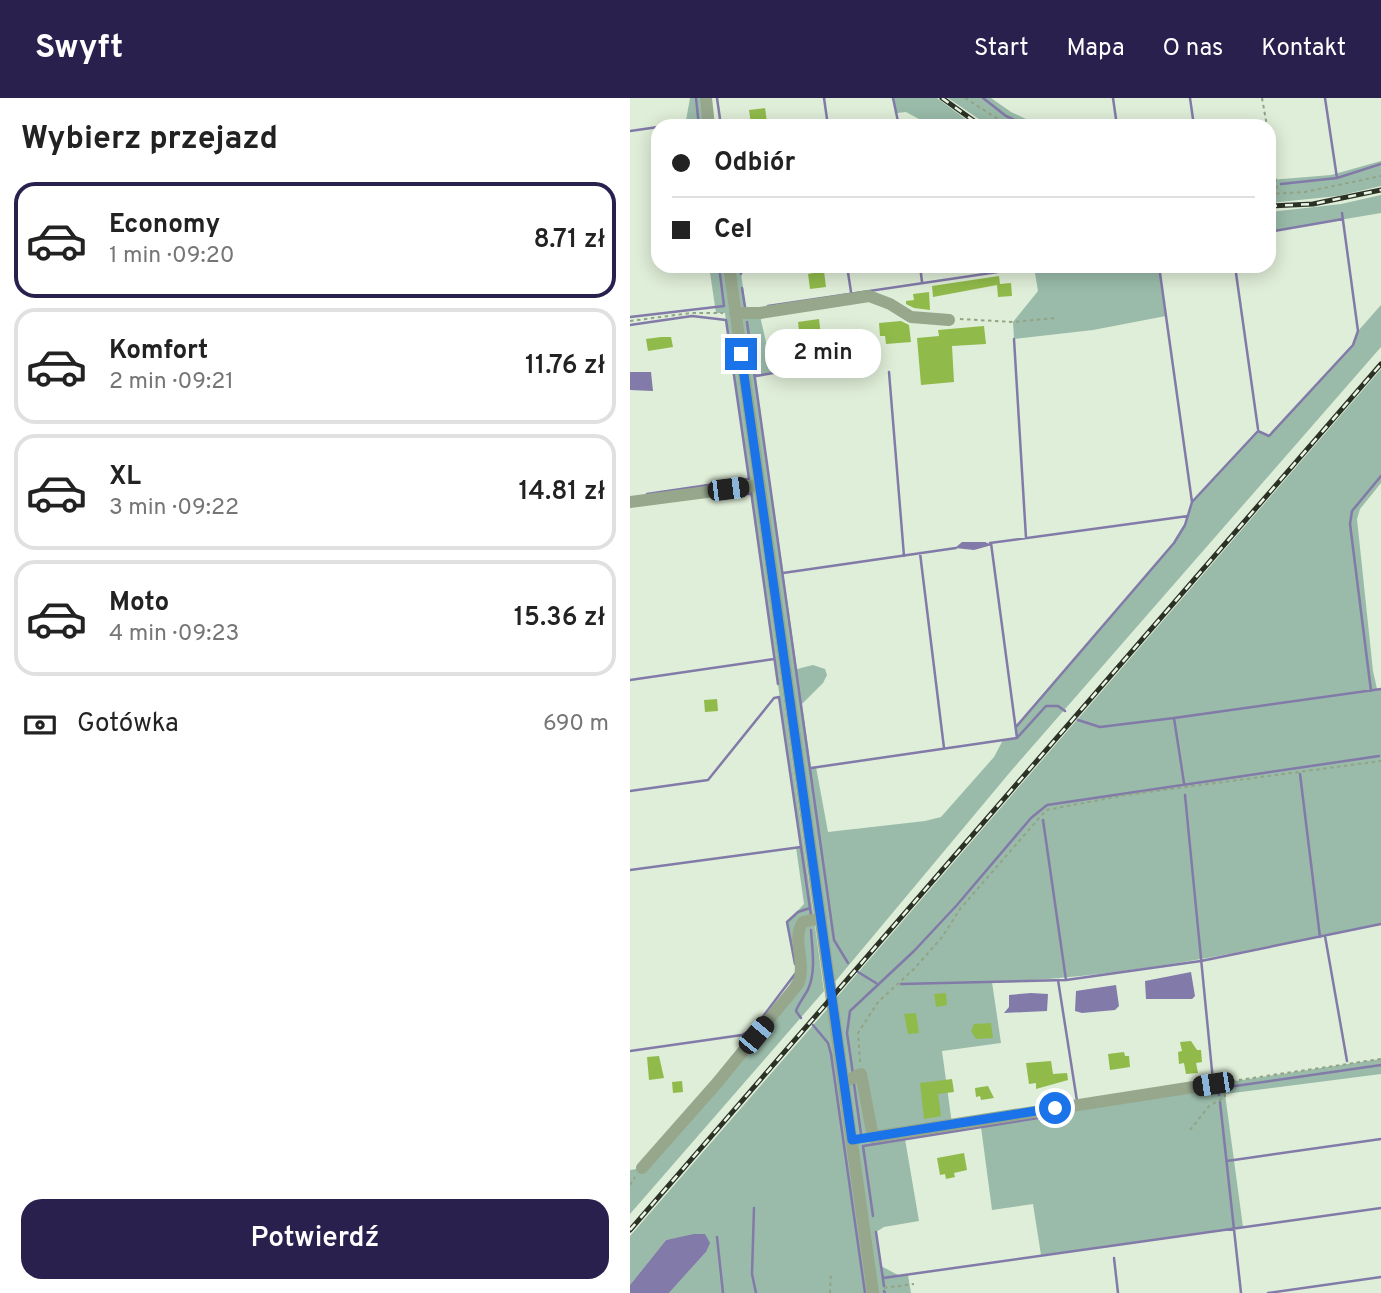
<!DOCTYPE html>
<html lang="pl">
<meta charset="utf-8">
<style>
:root{--surface:#fff;--page:#f2f2f2;--text:#222;--muted:#767676;--line:#e0e0e0;--accent:#29204e}
body{margin:0;font-family:Overpass,sans-serif;background:var(--page);color:var(--text);height:100vh;display:flex;flex-direction:column;font-size:26px;white-space:nowrap}
*{box-sizing:border-box;margin:0}
p{font-size:23px;color:var(--muted)}
.icon{flex:none;width:38px;height:38px;fill:none;stroke:currentColor;stroke-width:2;stroke-linecap:round;stroke-linejoin:round}
.map{position:relative;flex:1;overflow:hidden}
.details{display:flex;flex-direction:column;background:var(--surface);width:630px}
.details>*{flex:none}
.hud{position:absolute;left:21px;top:21px;width:625px;height:154px;border-radius:21px;box-shadow:0 4px 18px #0003;display:grid;align-content:center;height:154px;padding:0 21px;background:var(--surface)}
.end{position:absolute;width:32px;height:32px;margin:-16px;border:9px solid #1a73e8;background:#fff;box-shadow:0 0 0 4px #fff}
.from{border-radius:50%}
.bubble{position:absolute;height:49px;border-radius:21px;background:var(--surface);box-shadow:0 4px 18px #0003;font-size:23px;font-weight:600;line-height:49px;text-align:center}
.car{position:absolute;width:21px;height:42px;margin:-21px -10px;border-radius:9px;box-shadow:0 0 5px 2px #0007;background:linear-gradient(#222 24%,#8ab4d8 0 40%,#222 0 76%,#8ab4d8 0 86%,#222 0)}
.hud b{display:flex;align-items:center;gap:24px;height:66px;font-size:26px}
.hud b+b{border-top:2px solid var(--line)}
.hud i{width:18px;height:18px;background:var(--text)}
ul{padding:0;list-style:none}
li{display:flex;align-items:center;gap:21px;height:116px;margin:0 14px 10px;padding:0 7px;border:4px solid var(--line);border-radius:21px}
li div{flex:1}
li b{display:block;font-size:26px}
li em{font-style:normal;font-weight:600}
li.on{border-color:var(--accent)}
li>.icon{width:63px;height:63px;stroke-width:1.5}
h2{padding:0 21px;font-size:32px;line-height:84px}
.pay{display:flex;align-items:center;gap:18px;height:77px;padding:0 21px;font-size:26px}
.pay p{margin-inline-start:auto}
.primary-button{display:flex;gap:14px;margin-top:auto;padding:14px 21px}
.primary-button a{flex:1;height:80px;border-radius:21px;background:var(--accent);color:#fff;font-size:28px;font-weight:600;line-height:80px;text-align:center}
header{display:flex;align-items:center;gap:42px;box-sizing:border-box;height:98px;padding:0 35px;background:var(--accent);color:#fff}
header strong{font-size:33px}
nav{display:flex;gap:38px;margin-inline-start:auto;font-size:24px}
main{display:flex;flex:1;min-height:0}
.map>svg:first-child{display:block}
.green{fill:#9abba9}
.water{fill:#827aa8}
.lines{fill:none;stroke-linecap:round;stroke-linejoin:round}
.stream{stroke:#827aa8;stroke-width:2.5}
.building{fill:#90ba4a}
.path{stroke:#93a385;stroke-width:2;stroke-dasharray:3.5 3.5;stroke-linecap:butt}
.minor{stroke:#97a78c;stroke-width:12}
.rail-casing{stroke:#2c3126;stroke-width:5}
.rail{stroke:#eaf6e4;stroke-width:2.5;stroke-dasharray:8;stroke-linecap:butt}
.route{stroke:#1a73e8;stroke-width:9}
</style>
<header>
<strong>Swyft</strong>
<nav><a>Start</a><a>Mapa</a><a>O nas</a><a>Kontakt</a></nav>
</header>
<main>
<section class="details">
<h2>Wybierz przejazd</h2>
<ul>
<li class="on"><svg class="icon" aria-label="car" viewBox="0 0 24 24"><path d="M5 17H2v-5l4-1 3-4h7l3 4 3 1v5h-3M9 17h6M6 11h13"/><circle cx="7" cy="17" r="2"/><circle cx="17" cy="17" r="2"/></svg><div><b>Economy</b><p>1 min · 09:20</p></div><em>8.71 zł</em></li>
<li><svg class="icon" aria-label="car" viewBox="0 0 24 24"><path d="M5 17H2v-5l4-1 3-4h7l3 4 3 1v5h-3M9 17h6M6 11h13"/><circle cx="7" cy="17" r="2"/><circle cx="17" cy="17" r="2"/></svg><div><b>Komfort</b><p>2 min · 09:21</p></div><em>11.76 zł</em></li>
<li><svg class="icon" aria-label="car" viewBox="0 0 24 24"><path d="M5 17H2v-5l4-1 3-4h7l3 4 3 1v5h-3M9 17h6M6 11h13"/><circle cx="7" cy="17" r="2"/><circle cx="17" cy="17" r="2"/></svg><div><b>XL</b><p>3 min · 09:22</p></div><em>14.81 zł</em></li>
<li><svg class="icon" aria-label="car" viewBox="0 0 24 24"><path d="M5 17H2v-5l4-1 3-4h7l3 4 3 1v5h-3M9 17h6M6 11h13"/><circle cx="7" cy="17" r="2"/><circle cx="17" cy="17" r="2"/></svg><div><b>Moto</b><p>4 min · 09:23</p></div><em>15.36 zł</em></li>
</ul>
<div class="pay"><svg class="icon" aria-label="cash" viewBox="0 0 24 24"><path d="M3 7h18v10H3z"/><circle cx="12" cy="12" r="2"/></svg>Gotówka<p>690 m</p></div>
<div class="primary-button"><a>Potwierdź</a></div>
</section>
<div class="map">
<svg width="751" height="1195" viewBox="0 0 751 1195">
<rect width="100%" height="100%" fill="#dfeed8"/>
<path class="green" d="M 60,0 L 71,0 L 75,28 L 55,28 Z
M 263,0 L 307,0 L 345,28 L 302,28 L 276,14 L 267,15 Z
M 318,0 L 361,0 L 381,14 L 411,28 L 359,28 Z
M 751,63 L 751,88 L 708,98 L 639,105 L 639,82 L 701,77 Z
M 751,97 L 751,115 L 639,134 L 639,114 L 711,106 Z
M 79,168 L 94,168 L 194,893 L 0,1116 L 0,1072 L 12,1070 L 125,937 L 112,937 C 127,928 163,891 165,873 C 167,857 158,840 157,824 L 174,806 L 166,749 L 171,748 L 95,215 L 86,215 Z
M 104,168 L 110,168 L 116,211 L 128,209 L 143,275 L 125,278 L 167,571 L 183,567 L 195,571 L 197,577 L 193,585 L 172,606 L 181,669 L 186,669 L 198,734 L 295,723 L 311,719 L 364,659 L 373,642 L 387,640 L 386,629 L 544,445 L 555,427 L 562,404 L 628,333 L 639,338 L 723,247 L 728,233 L 751,207 L 751,249 L 381,673 L 204,885 Z
M 529,168 L 536,218 L 463,232 L 384,241 L 383,224 L 408,193 L 404,169 Z
M 751,271 L 751,385 L 730,411 L 727,421 L 743,573 L 747,591 L 751,591 L 751,826 C 622,852 494,880 362,884 L 371,945 L 312,953 L 322,1026 L 751,961 L 751,976 L 595,996 L 613,1129 L 411,1157 L 403,1106 L 362,1112 L 351,1029 L 275,1041 L 289,1123 L 254,1129 L 246,1134 L 251,1168 L 270,1178 L 278,1177 L 281,1195 L 248,1195 L 206,900 Z
M 198,910 L 239,1195 L 39,1195 L 76,1154 L 74,1136 L 36,1142 L 0,1187 L 0,1138 Z"/>
<path class="water" d="M 0,274 L 21,274 L 23,293 L 0,292 Z
M 332,444 L 355,444 L 362,447 L 344,452 L 325,450 Z
M 561,874 L 565,898 L 562,901 L 516,901 L 515,883 Z
M 486,887 L 489,908 L 485,912 L 452,915 L 445,913 L 446,893 Z
M 401,895 L 418,896 L 417,913 L 374,915 L 379,909 L 379,897 Z
M 64,1136 L 75,1136 L 80,1145 L 76,1154 L 39,1195 L 0,1195 L 0,1187 L 36,1142 Z"/>
<g class="lines">
<path class="stream" d="M 66,0 L 69,28
M 87,0 L 91,28
M 194,0 L 198,28
M 263,0 L 269,28
M 353,0 L 376,18 L 397,28
M 483,0 L 487,28
M 560,0 L 564,28
M 695,0 L 707,80 L 751,66
M 35,28 L 69,23
M 0,33 L 28,29
M 651,86 L 707,80
M 639,87 L 643,87
M 639,134 L 713,121
M 110,168 L 111,176
M 217,168 L 221,194
M 290,168 L 292,184
M 529,168 L 562,404
M 605,168 L 628,331
M 112,190 L 115,209
M 138,208 L 408,168
M 0,219 L 94,208 L 89,168
M 117,224 L 204,842 L 218,865
M 0,227 L 62,218 L 96,222 L 119,381 L 17,396
M 384,241 L 396,440
M 259,274 L 274,458
M 126,278 L 195,266
M 121,393 L 148,586
M 103,396 L 121,396
M 360,445 L 558,418
M 361,445 L 387,640
M 290,455 L 314,650
M 153,475 L 326,450
M 0,582 L 144,561
M 741,593 L 720,426 L 722,413 L 751,378
M 448,622 L 470,629 L 544,620
M 386,629 L 544,445 L 555,427 L 562,404 L 628,333 L 639,338 L 723,247 L 728,233 L 712,115
M 181,670 L 387,640 L 416,608 L 428,608 L 435,613
M 670,676 L 690,839
M 554,685 L 544,620 L 751,591
M 0,693 L 78,682 L 144,600 L 149,599 L 181,817
M 555,697 L 583,983
M 413,722 L 436,882
M 0,772 L 171,749
M 695,838 L 717,963
M 165,866 L 157,824 L 168,814 L 180,810
M 228,874 L 246,885
M 428,882 L 447,1003
M 271,886 L 436,882 L 571,863 L 751,826
M 171,920 L 166,913 C 169,904 176,897 179,889 C 186,871 182,850 181,832
M 183,927 L 198,945 L 201,956 L 235,1195
M 0,953 L 112,937 L 125,929 L 165,876
M 223,976 L 217,935 L 220,913 L 284,853 L 327,807 L 401,720 L 417,707 L 749,658
M 224,986 L 231,1036
M 598,989 L 751,967
M 588,991 L 589,997
M 590,1004 L 611,1195
M 597,1063 L 751,1041
M 124,1110 L 122,1176 L 126,1195
M 243,1118 L 233,1048 L 433,1016
M 246,1134 L 254,1188
M 87,1139 L 93,1195
M 484,1160 L 488,1195
M 253,1180 L 751,1110
M 254,1193 L 255,1195
M 638,1195 L 751,1179"/>
</g>
<path class="building" d="M 135,10 L 137,24 L 121,26 L 119,12 Z
M 194,173 L 196,189 L 180,191 L 178,176 Z
M 369,178 L 370,186 L 381,185 L 382,198 L 368,199 L 367,187 L 303,199 L 302,188 Z
M 299,194 L 300,212 L 284,210 L 276,206 L 276,203 L 284,202 L 283,196 Z
M 189,221 L 191,238 L 170,241 L 168,224 Z
M 271,223 L 279,227 L 281,244 L 256,246 L 255,238 L 250,238 L 249,225 Z
M 354,228 L 356,246 L 322,248 L 324,284 L 291,287 L 287,240 L 309,238 L 308,232 Z
M 31,239 L 41,239 L 43,249 L 18,253 L 16,241 Z
M 87,601 L 88,613 L 75,614 L 74,602 Z
M 316,895 L 317,907 L 306,909 L 304,896 Z
M 286,915 L 289,935 L 278,936 L 274,916 Z
M 361,925 L 363,940 L 346,941 L 341,933 L 344,926 Z
M 561,943 L 567,952 L 571,952 L 572,964 L 566,965 L 568,975 L 556,976 L 554,965 L 549,966 L 548,954 L 552,953 L 550,944 Z
M 494,954 L 495,958 L 499,958 L 500,969 L 480,972 L 478,956 Z
M 29,958 L 34,980 L 19,982 L 17,959 Z
M 421,963 L 423,976 L 437,975 L 438,982 L 406,991 L 406,985 L 399,986 L 396,965 Z
M 322,981 L 324,994 L 308,996 L 311,1018 L 294,1021 L 290,985 Z
M 52,983 L 53,994 L 43,995 L 42,984 Z
M 358,988 L 364,1000 L 351,1002 L 350,998 L 346,999 L 345,990 Z
M 334,1055 L 337,1072 L 324,1075 L 325,1079 L 316,1081 L 315,1076 L 310,1077 L 307,1060 Z"/>
<g class="lines">
<path class="path" d="M 335,0 L 379,28
M 632,0 L 637,28
M 639,39 L 648,96
M 639,96 L 675,94 L 751,78
M 330,221 L 383,224 L 426,220
M 0,223 L 61,215 L 93,215
M 230,964 L 228,935 L 248,904 L 285,870 L 313,838 L 330,811 L 416,712 L 496,697 L 751,663
M 595,984 L 751,961
M 560,1032 L 579,1008 L 595,999 L 594,987
M 0,1087 L 5,1079
M 254,1190 L 284,1186
M 200,1195 L 201,1175"/>
<path class="minor" d="M 76,0 L 79,28
M 99,168 L 243,1195
M 105,215 L 130,215 L 239,198 L 260,206 L 281,219 L 319,222
M 0,404 L 130,387
M 214,984 L 231,976 L 243,1039 L 583,986
M 12,1070 L 87,985 L 168,886 C 177,867 161,840 173,824 L 191,820"/>
<g class="rail-casing">
<path id="rail" d="M 312,0 L 351,28
M 639,108 L 683,106 L 751,92
M 0,1132 L 751,266"/>
</g>
<use href="#rail" class="rail"/>
</g>
<g class="lines">
<path class="route" d="M 111,256 L 222,1042 L 425,1010"/>
</g>
</svg>
<i class="end from" style="left:425px;top:1010px"></i>
<i class="end" style="left:111px;top:256px"></i>
<div class="bubble" style="left:135px;top:231px;width:116px">2 min</div>
<i class="car" style="left:98px;top:391px;rotate:83deg"></i>
<i class="car" style="left:126px;top:937px;rotate:40deg"></i>
<i class="car" style="left:583px;top:986px;rotate:261deg"></i>
<div class="hud">
<b><i class="from"></i>Odbiór</b>
<b><i></i>Cel</b>
</div>
</div>
</main>
